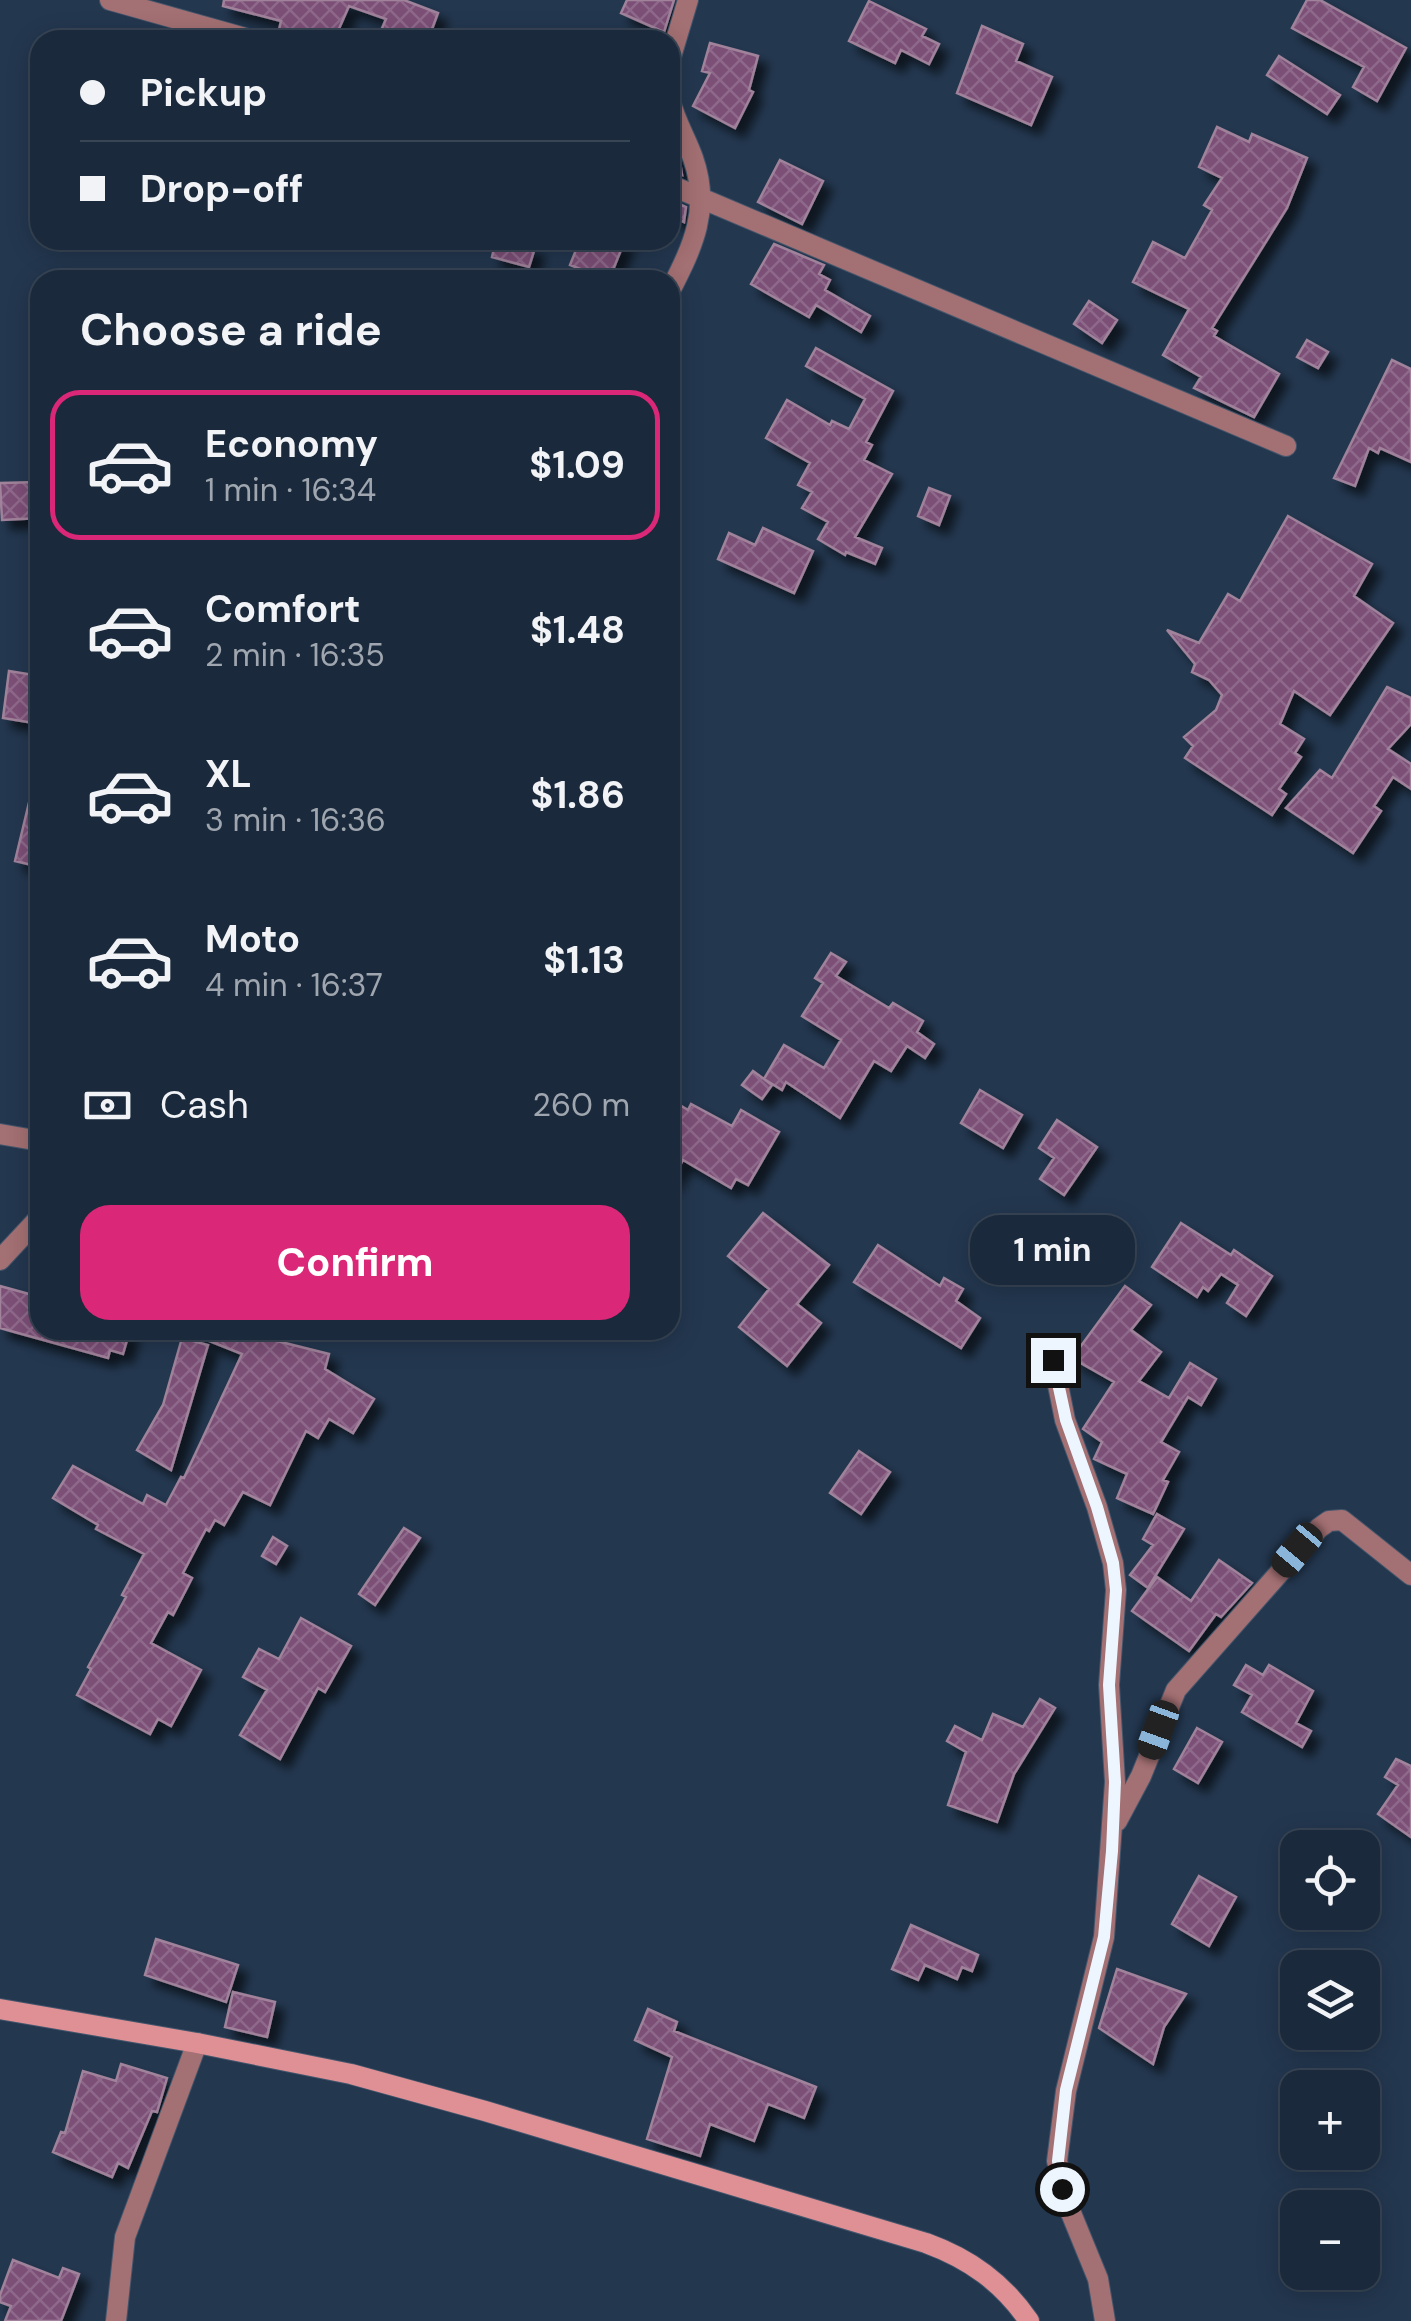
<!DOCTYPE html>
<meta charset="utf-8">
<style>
:root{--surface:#1a293b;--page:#273546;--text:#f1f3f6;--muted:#9fa6af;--line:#384555;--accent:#db2777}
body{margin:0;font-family:"DM Sans",sans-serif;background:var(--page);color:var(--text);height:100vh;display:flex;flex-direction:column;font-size:38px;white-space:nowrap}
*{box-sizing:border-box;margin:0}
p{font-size:32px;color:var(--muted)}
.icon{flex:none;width:55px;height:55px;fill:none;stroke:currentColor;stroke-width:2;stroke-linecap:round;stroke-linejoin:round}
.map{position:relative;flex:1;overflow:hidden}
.drawer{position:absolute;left:30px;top:270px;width:650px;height:1070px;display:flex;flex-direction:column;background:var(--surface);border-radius:30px;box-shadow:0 5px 25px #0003,0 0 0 2px var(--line)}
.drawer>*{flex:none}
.guide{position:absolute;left:30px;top:30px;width:650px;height:220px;border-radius:30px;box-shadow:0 5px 25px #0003,0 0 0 2px var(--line);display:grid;align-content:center;height:220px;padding:0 50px;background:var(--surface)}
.buttons{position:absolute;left:1280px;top:1830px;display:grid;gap:20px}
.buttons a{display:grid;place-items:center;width:100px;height:100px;border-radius:20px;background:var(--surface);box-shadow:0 5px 25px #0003,0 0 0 2px var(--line);font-size:50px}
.end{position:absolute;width:45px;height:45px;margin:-22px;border:12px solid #edf5fe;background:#111;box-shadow:0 0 0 5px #111}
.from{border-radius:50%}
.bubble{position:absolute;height:70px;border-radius:30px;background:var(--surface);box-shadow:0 5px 25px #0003,0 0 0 2px var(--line);font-size:32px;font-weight:700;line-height:70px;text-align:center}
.car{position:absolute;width:30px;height:60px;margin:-30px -15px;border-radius:12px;box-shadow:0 0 8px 2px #0007;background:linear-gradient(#222 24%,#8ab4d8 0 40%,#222 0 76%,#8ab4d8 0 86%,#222 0)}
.guide b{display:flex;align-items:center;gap:35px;height:95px;font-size:38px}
.guide b+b{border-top:2px solid var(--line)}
.guide i{width:25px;height:25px;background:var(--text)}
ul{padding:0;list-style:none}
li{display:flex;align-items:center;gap:30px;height:150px;margin:0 20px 15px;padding:0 30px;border:5px solid transparent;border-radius:30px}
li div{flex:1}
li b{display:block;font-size:38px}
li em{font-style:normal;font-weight:700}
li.selected{border-color:var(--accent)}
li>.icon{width:90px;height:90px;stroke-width:1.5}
h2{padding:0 50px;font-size:45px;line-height:120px}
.pay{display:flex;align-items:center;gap:25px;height:110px;padding:0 50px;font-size:38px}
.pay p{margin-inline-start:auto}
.button{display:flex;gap:20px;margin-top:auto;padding:20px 50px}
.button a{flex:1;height:115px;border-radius:30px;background:var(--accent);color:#fff;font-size:40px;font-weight:700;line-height:115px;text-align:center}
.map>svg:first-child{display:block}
.building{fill:url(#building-cross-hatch);stroke:#a0839b;stroke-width:2.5;filter:url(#shadow)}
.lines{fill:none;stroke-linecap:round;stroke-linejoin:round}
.minor-casing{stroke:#43556b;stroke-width:22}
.secondary-casing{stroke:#43556b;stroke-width:22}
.minor{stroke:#a37073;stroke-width:20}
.secondary{stroke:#df9094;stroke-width:20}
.route{stroke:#edf5fe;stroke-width:12}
</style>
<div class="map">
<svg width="1411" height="2321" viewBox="0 0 1411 2321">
<defs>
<pattern id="building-cross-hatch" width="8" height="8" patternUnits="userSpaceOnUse" patternTransform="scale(2.5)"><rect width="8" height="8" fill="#7c4f77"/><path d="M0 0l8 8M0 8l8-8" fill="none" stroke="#8f698b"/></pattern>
<filter id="shadow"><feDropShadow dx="9" dy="9" stdDeviation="5" flood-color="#0009"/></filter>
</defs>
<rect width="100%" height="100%" fill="#23374f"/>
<path class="building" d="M 224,0 L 404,0 L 438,13 L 428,40 L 377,40 L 386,19 L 349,6 L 334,40 L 313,40 L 279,30 L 281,21 L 223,6 Z
M 627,0 L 674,0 L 664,32 L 621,13 Z
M 1307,0 L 1320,0 L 1406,48 L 1377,101 L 1353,87 L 1364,67 L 1292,28 Z
M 869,1 L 926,29 L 922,36 L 939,44 L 929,64 L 901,50 L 895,63 L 849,41 Z
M 982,26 L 1023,44 L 1016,61 L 1052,77 L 1031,125 L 957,93 Z
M 710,43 L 758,56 L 749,90 L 753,92 L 735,128 L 693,106 L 710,73 L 702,71 Z
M 1279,56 L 1340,95 L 1327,114 L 1267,75 Z
M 1217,127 L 1249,142 L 1252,134 L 1307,158 L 1287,208 L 1212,328 L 1217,331 L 1214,336 L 1279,374 L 1254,417 L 1194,388 L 1201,377 L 1163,355 L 1189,309 L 1133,282 L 1153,242 L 1185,258 L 1212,210 L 1204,205 L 1222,178 L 1199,167 Z
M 674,148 L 680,162 L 682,175 L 670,171 L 670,157 Z
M 780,160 L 823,181 L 802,224 L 758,202 Z
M 670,200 L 686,207 L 684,222 L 670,215 Z
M 496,240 L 535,248 L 529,267 L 492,257 Z
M 580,240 L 625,240 L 609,280 L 570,265 Z
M 774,244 L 824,265 L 819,274 L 830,280 L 825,290 L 870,316 L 861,332 L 816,305 L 809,317 L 751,284 Z
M 1089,301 L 1117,320 L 1102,343 L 1074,324 Z
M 1307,340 L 1328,352 L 1318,368 L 1297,357 Z
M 816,348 L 893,391 L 866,442 L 872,445 L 864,460 L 892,474 L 855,537 L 882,548 L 875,564 L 846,552 L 845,555 L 818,539 L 828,522 L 802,508 L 812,492 L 798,485 L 810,463 L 766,438 L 787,400 L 830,425 L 832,421 L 849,429 L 865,399 L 806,366 Z
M 1392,360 L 1411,369 L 1411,462 L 1380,448 L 1378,453 L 1369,448 L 1355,486 L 1334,478 Z
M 40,482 L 40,518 L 2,520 L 0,483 Z
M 929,488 L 950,496 L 939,525 L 918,516 Z
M 1288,516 L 1372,564 L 1354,596 L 1393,623 L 1330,715 L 1294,691 L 1280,724 L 1304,739 L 1295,753 L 1301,757 L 1279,789 L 1286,794 L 1272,815 L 1185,758 L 1193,746 L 1184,737 L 1216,710 L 1222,695 L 1209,680 L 1192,672 L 1195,664 L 1167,630 L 1199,643 L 1228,594 L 1240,601 Z
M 763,528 L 813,551 L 794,593 L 718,559 L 729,533 L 755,545 Z
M 9,671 L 40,676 L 40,724 L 3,718 Z
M 1387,687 L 1411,698 L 1411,724 L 1388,749 L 1411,764 L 1411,789 L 1393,777 L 1374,806 L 1381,811 L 1353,853 L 1286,808 L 1320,770 L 1332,778 Z
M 33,786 L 40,787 L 40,867 L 15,861 Z
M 831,953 L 846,962 L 836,976 L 889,1008 L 893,1003 L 923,1021 L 917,1032 L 934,1044 L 925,1058 L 907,1046 L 891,1071 L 874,1061 L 840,1118 L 786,1082 L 782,1090 L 764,1079 L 772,1085 L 762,1099 L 742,1085 L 753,1071 L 764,1079 L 784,1045 L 824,1068 L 841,1040 L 802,1016 L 823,983 L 815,978 Z
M 980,1090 L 1022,1115 L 1003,1148 L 961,1123 Z
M 670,1099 L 688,1110 L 691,1104 L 732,1126 L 741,1110 L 779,1132 L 748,1185 L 736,1179 L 731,1188 L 683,1160 L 670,1183 Z
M 1057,1120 L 1097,1147 L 1064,1195 L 1040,1179 L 1054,1158 L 1039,1148 Z
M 763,1213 L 829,1265 L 797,1304 L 821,1323 L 787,1366 L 739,1327 L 769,1289 L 728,1256 Z
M 1181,1223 L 1231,1255 L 1234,1250 L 1272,1276 L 1246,1316 L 1227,1303 L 1238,1285 L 1221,1274 L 1208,1291 L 1203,1287 L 1197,1297 L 1152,1267 Z
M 878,1245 L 940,1286 L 944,1278 L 963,1289 L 956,1301 L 980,1318 L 961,1348 L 854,1282 Z
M 0,1286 L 40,1297 L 40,1330 L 130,1330 L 123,1354 L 110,1350 L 108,1358 L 0,1328 Z
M 1125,1286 L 1151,1305 L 1131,1330 L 1161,1352 L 1139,1381 L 1169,1398 L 1190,1363 L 1216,1379 L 1201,1405 L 1188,1397 L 1161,1442 L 1179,1452 L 1163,1480 L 1168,1482 L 1153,1514 L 1117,1498 L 1127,1474 L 1094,1459 L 1102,1442 L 1083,1429 L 1114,1382 L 1072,1358 Z
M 182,1330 L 233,1330 L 329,1354 L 325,1369 L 374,1399 L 353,1433 L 329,1419 L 318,1438 L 306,1431 L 270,1505 L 243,1492 L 224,1525 L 215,1520 L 209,1531 L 206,1529 L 183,1573 L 192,1578 L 173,1615 L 168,1612 L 151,1643 L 201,1670 L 171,1726 L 158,1719 L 150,1734 L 77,1695 L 91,1669 L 88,1667 L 126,1597 L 122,1595 L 144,1554 L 96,1529 L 98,1525 L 53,1498 L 73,1466 L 143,1504 L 147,1495 L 166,1505 L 181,1477 L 184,1478 L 242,1354 Z
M 182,1338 L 208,1345 L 171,1470 L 137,1450 L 163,1405 Z
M 859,1451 L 890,1472 L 861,1514 L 830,1493 Z
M 1157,1514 L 1184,1529 L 1148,1588 L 1130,1575 L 1153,1545 L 1143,1539 Z
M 404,1528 L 420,1538 L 375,1605 L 359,1594 Z
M 273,1537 L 287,1546 L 276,1564 L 262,1556 Z
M 1219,1560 L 1252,1583 L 1221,1617 L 1216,1614 L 1189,1651 L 1132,1611 L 1157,1577 L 1191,1601 Z
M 301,1618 L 351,1646 L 325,1692 L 318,1688 L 280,1759 L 240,1735 L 267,1690 L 243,1677 L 259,1649 L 279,1659 Z
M 1246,1665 L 1263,1675 L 1269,1665 L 1313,1691 L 1296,1723 L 1311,1731 L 1302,1747 L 1242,1712 L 1252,1695 L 1234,1685 Z
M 1040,1699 L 1055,1708 L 1014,1774 L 997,1822 L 948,1805 L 966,1752 L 947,1741 L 955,1726 L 982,1740 L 993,1714 L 1023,1727 Z
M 1197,1728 L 1222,1742 L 1198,1783 L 1174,1769 Z
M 1396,1759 L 1411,1766 L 1411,1837 L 1378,1814 L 1398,1785 L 1385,1777 Z
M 1199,1876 L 1236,1897 L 1209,1946 L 1172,1924 Z
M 911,1925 L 978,1955 L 972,1971 L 962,1967 L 957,1979 L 925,1965 L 918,1980 L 892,1969 Z
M 156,1939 L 238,1965 L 226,2002 L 145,1975 Z
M 1117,1969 L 1186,1994 L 1164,2027 L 1153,2064 L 1099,2028 Z
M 233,1992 L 275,2002 L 267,2037 L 225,2027 Z
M 648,2009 L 677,2022 L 674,2031 L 816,2087 L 804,2118 L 768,2104 L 754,2141 L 710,2124 L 700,2156 L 647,2139 L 672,2057 L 635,2040 Z
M 121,2064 L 167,2078 L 157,2112 L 152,2111 L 128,2168 L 118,2163 L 112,2177 L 53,2152 L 61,2132 L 65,2133 L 83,2071 L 116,2081 Z
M 13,2260 L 59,2278 L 63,2268 L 79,2274 L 61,2321 L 5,2321 L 11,2306 L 0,2302 L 0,2295 Z"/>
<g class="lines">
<g class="minor-casing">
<path id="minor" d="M 110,0 L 252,40
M 670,60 L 688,0
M 670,100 C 675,121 686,138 693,158 C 711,209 693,246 670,291
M 670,185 L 1286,446
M 0,1134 L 40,1141
M 0,1260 L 40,1217
M 1053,1360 L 1065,1420 L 1097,1507 L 1113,1563 L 1116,1590 L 1109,1685 L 1115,1782 L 1104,1937 L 1066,2091 L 1057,2161 L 1071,2213 L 1098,2279 L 1105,2321
M 1117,1821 L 1141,1776 L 1176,1690 L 1319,1528 L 1329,1521 L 1342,1520 L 1411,1575
M 116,2321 L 125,2237 L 197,2043"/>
</g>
<g class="secondary-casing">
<path id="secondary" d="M 0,2009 L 197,2043 L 351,2074 L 485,2111 L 926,2243 C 970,2259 1003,2283 1029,2321"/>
</g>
<use href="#minor" class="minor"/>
<use href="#secondary" class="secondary"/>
</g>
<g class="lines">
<path class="route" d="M 1053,1360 L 1066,1420 L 1097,1507 L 1113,1563 L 1116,1590 L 1109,1685 L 1115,1782 L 1112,1851 L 1104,1937 L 1066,2090 L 1058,2161 L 1062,2189"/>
</g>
</svg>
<div class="buttons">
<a><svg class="icon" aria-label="locate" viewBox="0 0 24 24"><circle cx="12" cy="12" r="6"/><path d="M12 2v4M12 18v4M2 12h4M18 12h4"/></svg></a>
<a><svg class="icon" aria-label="layers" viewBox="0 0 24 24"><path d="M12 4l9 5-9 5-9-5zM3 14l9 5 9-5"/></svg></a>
<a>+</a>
<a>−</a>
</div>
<i class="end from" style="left:1062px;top:2189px"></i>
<i class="end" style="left:1053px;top:1360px"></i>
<div class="bubble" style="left:970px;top:1215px;width:165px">1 min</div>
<i class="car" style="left:1297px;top:1550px;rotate:220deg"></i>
<i class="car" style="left:1158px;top:1730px;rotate:200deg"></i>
<div class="guide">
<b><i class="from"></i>Pickup</b>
<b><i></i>Drop-off</b>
</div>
<section class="drawer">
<h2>Choose a ride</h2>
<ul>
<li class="selected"><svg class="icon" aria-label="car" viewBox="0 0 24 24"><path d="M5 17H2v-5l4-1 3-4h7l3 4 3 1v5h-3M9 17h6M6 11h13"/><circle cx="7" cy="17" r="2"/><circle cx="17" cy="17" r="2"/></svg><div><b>Economy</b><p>1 min · 16:34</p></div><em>$1.09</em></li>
<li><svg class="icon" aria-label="car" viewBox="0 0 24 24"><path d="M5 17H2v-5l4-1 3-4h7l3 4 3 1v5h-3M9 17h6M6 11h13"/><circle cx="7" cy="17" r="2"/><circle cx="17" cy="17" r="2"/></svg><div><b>Comfort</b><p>2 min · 16:35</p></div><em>$1.48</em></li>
<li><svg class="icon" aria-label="car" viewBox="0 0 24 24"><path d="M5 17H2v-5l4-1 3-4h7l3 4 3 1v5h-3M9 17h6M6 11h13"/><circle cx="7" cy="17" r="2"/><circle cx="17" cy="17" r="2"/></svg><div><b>XL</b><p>3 min · 16:36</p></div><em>$1.86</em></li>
<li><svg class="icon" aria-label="car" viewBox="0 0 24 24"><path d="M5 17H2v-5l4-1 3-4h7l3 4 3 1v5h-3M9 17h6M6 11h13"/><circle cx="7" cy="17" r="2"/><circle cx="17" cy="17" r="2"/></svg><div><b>Moto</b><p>4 min · 16:37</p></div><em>$1.13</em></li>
</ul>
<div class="pay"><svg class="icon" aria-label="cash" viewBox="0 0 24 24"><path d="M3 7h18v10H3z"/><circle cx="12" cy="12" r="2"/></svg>Cash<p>260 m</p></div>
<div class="button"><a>Confirm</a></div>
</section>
</div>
